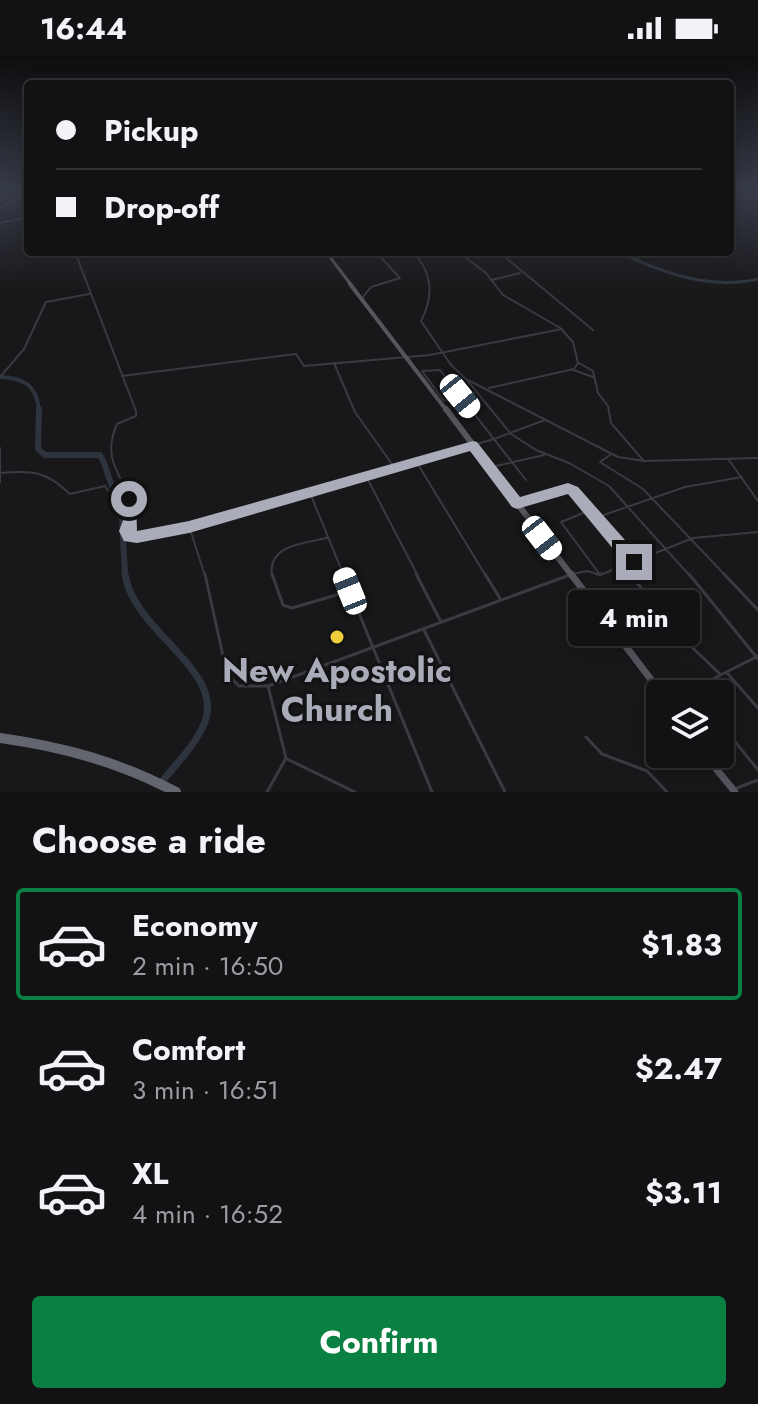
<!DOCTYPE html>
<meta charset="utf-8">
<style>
:root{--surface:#121113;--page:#1f1f21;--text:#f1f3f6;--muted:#9c9da0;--line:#313133;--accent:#0b8043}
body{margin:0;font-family:Jost,sans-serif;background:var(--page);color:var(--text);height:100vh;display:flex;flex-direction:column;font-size:30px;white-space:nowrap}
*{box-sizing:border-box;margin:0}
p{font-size:26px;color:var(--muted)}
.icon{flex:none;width:44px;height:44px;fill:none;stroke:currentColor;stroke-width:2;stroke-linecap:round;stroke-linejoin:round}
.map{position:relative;height:736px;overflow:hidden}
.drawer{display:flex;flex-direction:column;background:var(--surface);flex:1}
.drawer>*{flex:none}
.hud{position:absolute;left:24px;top:24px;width:710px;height:176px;border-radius:8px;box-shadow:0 4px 20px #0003,0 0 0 2px var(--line);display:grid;align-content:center;height:176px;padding:0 32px;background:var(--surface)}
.fabs{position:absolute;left:646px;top:624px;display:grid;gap:16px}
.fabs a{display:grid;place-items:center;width:88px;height:88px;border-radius:8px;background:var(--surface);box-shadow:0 4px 20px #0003,0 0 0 2px var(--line);font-size:40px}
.end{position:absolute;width:36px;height:36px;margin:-18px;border:10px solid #aaacb9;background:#111;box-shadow:0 0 0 4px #111}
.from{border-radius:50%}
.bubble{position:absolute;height:56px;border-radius:8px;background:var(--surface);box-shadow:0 4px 20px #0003,0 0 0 2px var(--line);font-size:26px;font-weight:700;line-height:56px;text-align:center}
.car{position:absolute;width:24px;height:48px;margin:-24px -12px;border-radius:10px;box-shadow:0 0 6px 2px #0007;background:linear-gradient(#fff 24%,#345 0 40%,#fff 0 76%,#345 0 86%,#fff 0)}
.hud b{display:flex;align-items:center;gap:28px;height:76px;font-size:30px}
.hud b+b{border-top:2px solid var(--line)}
.hud i{width:20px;height:20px;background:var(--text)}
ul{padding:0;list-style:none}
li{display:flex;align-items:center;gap:24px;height:112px;margin:0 16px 12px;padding:0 16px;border:4px solid transparent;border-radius:8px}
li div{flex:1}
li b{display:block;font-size:30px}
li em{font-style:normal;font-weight:700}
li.selected{border-color:var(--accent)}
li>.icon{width:72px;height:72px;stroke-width:1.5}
h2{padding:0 32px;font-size:36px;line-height:96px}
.cta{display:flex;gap:16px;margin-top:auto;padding:16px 32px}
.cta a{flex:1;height:92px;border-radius:8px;background:var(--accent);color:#fff;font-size:32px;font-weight:700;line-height:92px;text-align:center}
.status{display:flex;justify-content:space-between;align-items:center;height:56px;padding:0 40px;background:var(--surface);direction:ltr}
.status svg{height:22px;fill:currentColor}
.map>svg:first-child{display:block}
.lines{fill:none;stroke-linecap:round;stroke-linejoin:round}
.river-far3{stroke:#2d343d;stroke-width:3}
.river-far2{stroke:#2d343d;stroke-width:4}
.river-far1{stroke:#2d343d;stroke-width:6}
.river{stroke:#2d343d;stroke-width:7}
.street-far1{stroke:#3a3a40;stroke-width:2}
.street{stroke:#3a3a40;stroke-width:3}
.primary-far3{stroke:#54555d;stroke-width:3}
.primary-far2{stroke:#54555d;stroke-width:4}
.primary-far1{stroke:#54555d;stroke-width:6}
.primary{stroke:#54555d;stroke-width:7}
.highway{stroke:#64666f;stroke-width:10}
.route{fill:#aaacb9}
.poi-dot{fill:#eecd3b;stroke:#131214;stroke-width:3}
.labels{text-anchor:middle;stroke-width:6;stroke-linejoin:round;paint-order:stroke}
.near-poi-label{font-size:34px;font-weight:bold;fill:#aaacb9;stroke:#131214}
</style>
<div class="status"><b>16:44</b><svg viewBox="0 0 49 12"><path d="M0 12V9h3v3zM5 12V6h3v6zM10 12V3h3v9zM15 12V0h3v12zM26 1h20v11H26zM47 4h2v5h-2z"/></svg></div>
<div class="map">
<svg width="758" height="736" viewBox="0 0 758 736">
<rect width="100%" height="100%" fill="#181719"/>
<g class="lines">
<path class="river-far3" d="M 620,196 C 661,217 712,234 758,223"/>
<path class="river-far2" d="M 0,321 C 25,322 37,330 39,355"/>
<path class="river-far1" d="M 39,353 L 38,393 L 45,399 L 100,399 L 104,407 L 122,460 L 125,520"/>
<path class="river" d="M 125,518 C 133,576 227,614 204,668 C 195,689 178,706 164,723"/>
<path class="street-far1" d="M 0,152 L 28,139
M 0,167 L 28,161
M 75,196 L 136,355 L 136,360 L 117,368 C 95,417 144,430 128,470
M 413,196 C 433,217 434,240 421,265 L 451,309 L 466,323 L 618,401 L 644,405 L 758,402
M 499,196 L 593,274
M 492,224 L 520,217
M 363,241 L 371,231 L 400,222 L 376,196
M 334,307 L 355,356 L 394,411
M 579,307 L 593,315 L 598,337 L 608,350 L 611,367 L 643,404
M 573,314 L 593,321
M 122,320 L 296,298 L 304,310 L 430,299 L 562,273 L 503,239 L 486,217 L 458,196
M 0,321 L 24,293 L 46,246 L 89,238
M 466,323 L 511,378 L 536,394 L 569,407 L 609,430 L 690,520
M 489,332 L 574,313 L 578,307 L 573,286 L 562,274
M 446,344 L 474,337
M 444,345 L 422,315 L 440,314 L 526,424
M 0,392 L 0,426
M 610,399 L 600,406 L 643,433 L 726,520
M 729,404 L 758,445
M 417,407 L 486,520
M 492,411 L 544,399
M 0,417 C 32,414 46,415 70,438 L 105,430 L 121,453 L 128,478 L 147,477 L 364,421 L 494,383 L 545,364
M 366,420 L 418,520
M 310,437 L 344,520
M 519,447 L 570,433 L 633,505
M 588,455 L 561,466 L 598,516
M 595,462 L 685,431 L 742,421
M 190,473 L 205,520
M 625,512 L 632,520
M 573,518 L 587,515 L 600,519 L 693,482 L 758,476
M 272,520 C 267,489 304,487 327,482"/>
<path class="street" d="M 205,518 L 227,618 L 239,630 L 268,630 L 286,702 L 267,736
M 272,518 L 283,549 L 292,552 L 350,535
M 343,518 L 432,736
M 416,518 L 440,564
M 485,518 L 501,544
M 597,518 L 602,518
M 630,518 L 676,576 L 720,618
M 689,518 L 758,603
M 724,518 L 758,554
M 424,574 L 505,736
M 727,617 L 758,652
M 268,630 L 567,520
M 683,638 L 758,600
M 720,667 L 758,714
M 586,681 L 602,698 L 647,715 L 667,736
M 287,703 L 355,736
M 737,732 L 758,724"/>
<path class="primary-far3" d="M 326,196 L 352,230"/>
<path class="primary-far2" d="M 350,228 L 447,355"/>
<path class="primary-far1" d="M 446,353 L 572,520"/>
<path class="primary" d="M 571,518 L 662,638
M 704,698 L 735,736"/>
<path class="highway" d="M 0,682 C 64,691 119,706 176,736"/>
</g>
<linearGradient id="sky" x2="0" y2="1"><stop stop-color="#0d0d0e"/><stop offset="0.57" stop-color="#373c49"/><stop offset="1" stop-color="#373c49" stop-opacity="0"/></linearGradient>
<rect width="758" height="237" fill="url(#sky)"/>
<path class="route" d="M 473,385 L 477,386 L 520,441 L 568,427 L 578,431 L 640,501 L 640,511 L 628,511 L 568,438 L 517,453 L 512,451 L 470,395 L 189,477 L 137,487 L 124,485 L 119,475 L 124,462 L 122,443 L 129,437 L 136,443 L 137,475 L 189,465 Z"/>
<circle class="poi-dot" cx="337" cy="581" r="8"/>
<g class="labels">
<g class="near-poi-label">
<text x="337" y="626">New Apostolic<tspan x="337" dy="39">Church</tspan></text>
</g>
</g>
</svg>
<div class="fabs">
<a><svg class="icon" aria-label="layers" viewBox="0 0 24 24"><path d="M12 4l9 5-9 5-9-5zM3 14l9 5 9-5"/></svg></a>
</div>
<i class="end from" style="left:129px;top:443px"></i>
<i class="end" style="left:634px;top:506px"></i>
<div class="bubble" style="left:568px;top:534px;width:132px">4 min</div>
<i class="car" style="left:460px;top:340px;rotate:141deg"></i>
<i class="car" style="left:542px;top:482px;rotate:142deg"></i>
<i class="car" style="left:350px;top:535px;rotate:338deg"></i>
<div class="hud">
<b><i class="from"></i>Pickup</b>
<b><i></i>Drop-off</b>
</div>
</div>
<section class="drawer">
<h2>Choose a ride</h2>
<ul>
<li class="selected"><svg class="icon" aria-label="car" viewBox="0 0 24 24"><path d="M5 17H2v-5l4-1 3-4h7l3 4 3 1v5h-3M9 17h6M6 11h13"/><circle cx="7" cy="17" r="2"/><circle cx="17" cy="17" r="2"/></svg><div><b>Economy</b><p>2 min · 16:50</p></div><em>$1.83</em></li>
<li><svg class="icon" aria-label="car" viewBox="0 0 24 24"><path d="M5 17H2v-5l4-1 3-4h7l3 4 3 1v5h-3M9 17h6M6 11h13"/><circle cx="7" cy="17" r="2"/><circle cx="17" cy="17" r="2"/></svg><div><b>Comfort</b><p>3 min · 16:51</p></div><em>$2.47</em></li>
<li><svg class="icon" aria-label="car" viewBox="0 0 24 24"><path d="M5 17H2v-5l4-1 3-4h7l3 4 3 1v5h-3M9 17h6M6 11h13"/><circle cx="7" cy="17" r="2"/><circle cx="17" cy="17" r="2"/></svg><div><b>XL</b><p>4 min · 16:52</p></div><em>$3.11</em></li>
</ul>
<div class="cta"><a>Confirm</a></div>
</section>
